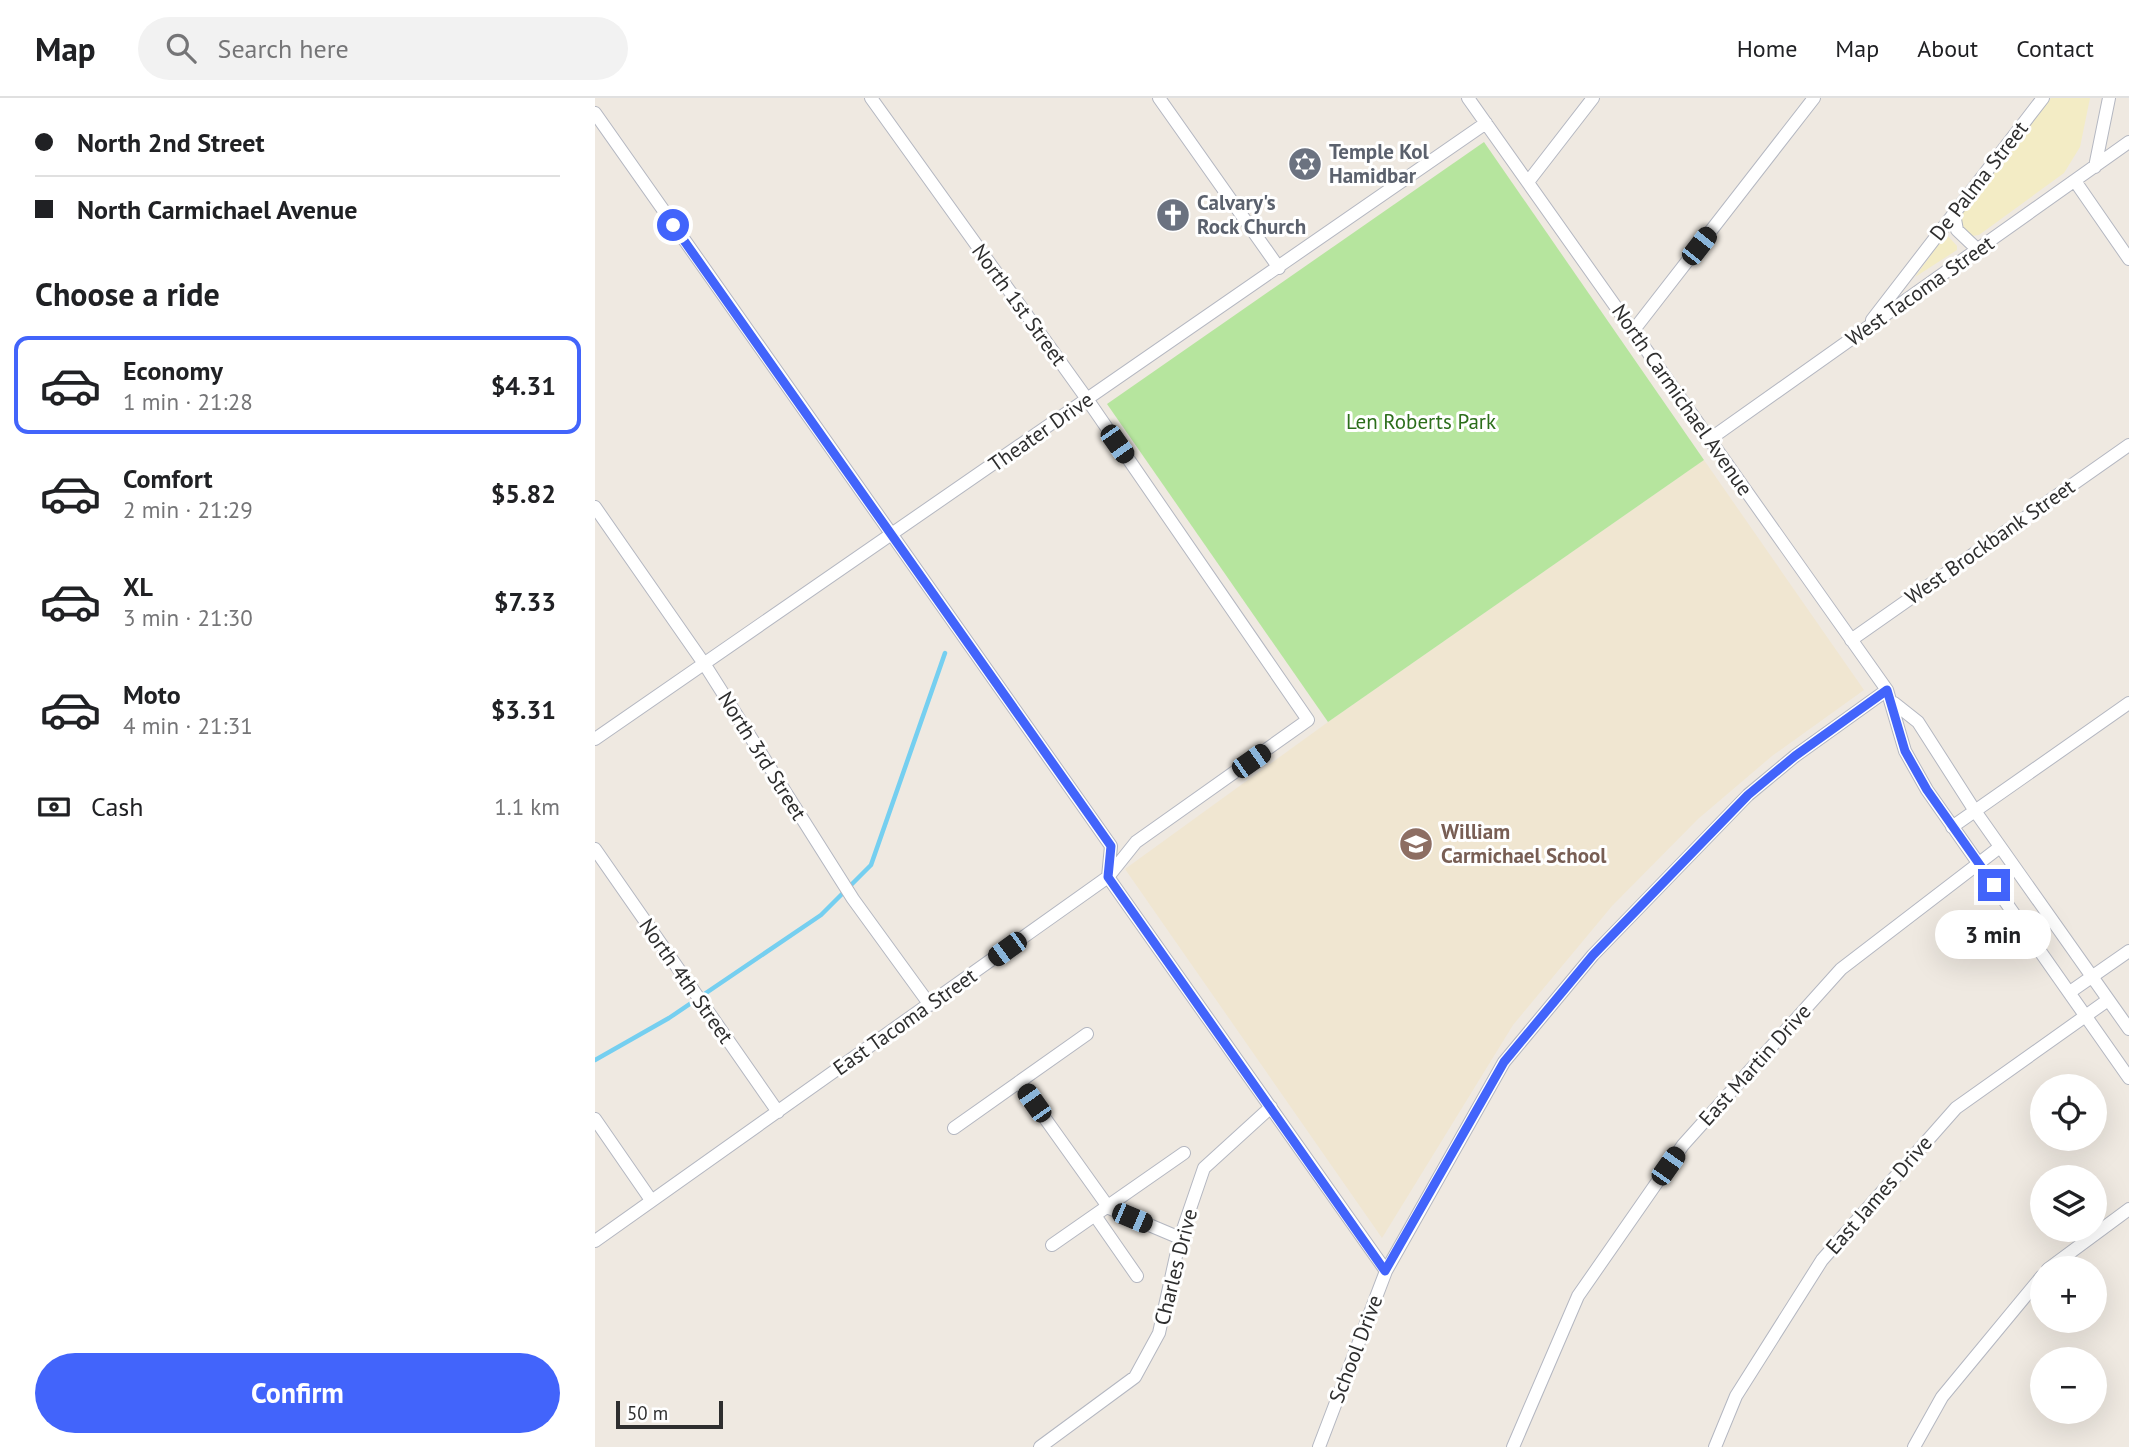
<!DOCTYPE html>
<meta charset="utf-8">
<style>
:root{--surface:#fff;--page:#f2f2f2;--text:#202124;--muted:#757577;--line:#e0e0e0;--accent:#4264fb}
body{margin:0;font-family:"PT Sans",sans-serif;background:var(--page);color:var(--text);height:100vh;display:flex;flex-direction:column;font-size:26px;white-space:nowrap}
*{box-sizing:border-box;margin:0}
p{font-size:23px;color:var(--muted)}
.icon{flex:none;width:38px;height:38px;fill:none;stroke:currentColor;stroke-width:2;stroke-linecap:round;stroke-linejoin:round}
.map{position:relative;flex:1;overflow:hidden}
.drawer{display:flex;flex-direction:column;background:var(--surface);width:595px}
.drawer>*{flex:none}
.guide{display:grid;align-content:center;height:154px;padding:0 35px;background:var(--surface)}
.fabs{position:absolute;left:1435px;top:976px;display:grid;gap:14px}
.fabs a{display:grid;place-items:center;width:77px;height:77px;border-radius:50%;background:var(--surface);box-shadow:0 7px 28px #0002;font-size:35px}
.scale{position:absolute;left:21px;bottom:18px;width:107px;box-sizing:border-box;padding-left:7px;border:4px solid #2e2e2e;border-top:0;font-size:19px;line-height:24px;white-space:nowrap;color:#2e2e2e;-webkit-text-stroke:5px #fff;paint-order:stroke}
.end{position:absolute;width:32px;height:32px;margin:-16px;border:9px solid #4264fb;background:#fff;box-shadow:0 0 0 4px #fff}
.from{border-radius:50%}
.bubble{position:absolute;height:49px;border-radius:24px;background:var(--surface);box-shadow:0 7px 28px #0002;font-size:23px;font-weight:800;line-height:49px;text-align:center}
.car{position:absolute;width:21px;height:42px;margin:-21px -10px;border-radius:9px;box-shadow:0 0 5px 2px #0007;background:linear-gradient(#222 24%,#8ab4d8 0 40%,#222 0 76%,#8ab4d8 0 86%,#222 0)}
.guide b{display:flex;align-items:center;gap:24px;height:66px;font-size:26px}
.guide b+b{border-top:2px solid var(--line)}
.guide i{width:18px;height:18px;background:var(--text)}
ul{padding:0;list-style:none}
li{display:flex;align-items:center;gap:21px;height:98px;margin:0 14px 10px;padding:0 21px;border:4px solid transparent;border-radius:14px}
li div{flex:1}
li b{display:block;font-size:26px}
li em{font-style:normal;font-weight:800}
li.active{border-color:var(--accent)}
li>.icon{width:63px;height:63px;stroke-width:1.5}
h2{padding:0 35px;font-size:32px;line-height:84px}
.pay{display:flex;align-items:center;gap:18px;height:77px;padding:0 35px;font-size:26px}
.pay p{margin-inline-start:auto}
.action{display:flex;gap:14px;margin-top:auto;padding:14px 35px}
.action a{flex:1;height:80px;border-radius:42px;background:var(--accent);color:#fff;font-size:28px;font-weight:800;line-height:80px;text-align:center}
header{display:flex;align-items:center;gap:42px;box-sizing:border-box;height:98px;padding:0 35px;background:var(--surface);border-bottom:2px solid var(--line)}
header strong{font-size:33px}
nav{display:flex;gap:38px;margin-inline-start:auto;font-size:24px}
.search{width:490px;height:63px;background:var(--page);display:flex;align-items:center;gap:18px;box-sizing:border-box;padding:0 24px;border-radius:38px;color:var(--muted);font-size:26px}
main{display:flex;flex:1;min-height:0}
.map>svg:first-child{display:block}
.education{fill:#f0e6d1}
.green{fill:#b6e59e}
.sand{fill:#f3ecc5}
.lines{fill:none;stroke-linecap:round;stroke-linejoin:round}
.stream{stroke:#75cff0;stroke-width:4.5}
.minor-casing{stroke:#b4b7c1;stroke-width:14}
.minor{stroke:#fff;stroke-width:12}
.route{stroke:#4264fb;stroke-width:9}
.labels{text-anchor:middle;stroke-width:6;stroke-linejoin:round;paint-order:stroke}
.worship-label{font-size:21px;font-weight:bold;fill:#5b616d;stroke:#fff;text-anchor:start}
.street-label{font-size:21px;fill:#2e2e2e;stroke:#fff}
.park-label{font-size:21px;fill:#2c6e1b;stroke:#fff}
.education-label{font-size:21px;font-weight:bold;fill:#785e54;stroke:#fff;text-anchor:start}
</style>
<header>
<strong>Map</strong>
<div class="search"><svg class="icon" aria-label="search" viewBox="0 0 24 24"><circle cx="10" cy="10" r="6"/><path d="M15 15l6 6"/></svg>Search here</div>
<nav><a>Home</a><a>Map</a><a>About</a><a>Contact</a></nav>
</header>
<main>
<section class="drawer">
<div class="guide">
<b><i class="from"></i>North 2nd Street</b>
<b><i></i>North Carmichael Avenue</b>
</div>
<h2>Choose a ride</h2>
<ul>
<li class="active"><svg class="icon" aria-label="car" viewBox="0 0 24 24"><path d="M5 17H2v-5l4-1 3-4h7l3 4 3 1v5h-3M9 17h6M6 11h13"/><circle cx="7" cy="17" r="2"/><circle cx="17" cy="17" r="2"/></svg><div><b>Economy</b><p>1 min · 21:28</p></div><em>$4.31</em></li>
<li><svg class="icon" aria-label="car" viewBox="0 0 24 24"><path d="M5 17H2v-5l4-1 3-4h7l3 4 3 1v5h-3M9 17h6M6 11h13"/><circle cx="7" cy="17" r="2"/><circle cx="17" cy="17" r="2"/></svg><div><b>Comfort</b><p>2 min · 21:29</p></div><em>$5.82</em></li>
<li><svg class="icon" aria-label="car" viewBox="0 0 24 24"><path d="M5 17H2v-5l4-1 3-4h7l3 4 3 1v5h-3M9 17h6M6 11h13"/><circle cx="7" cy="17" r="2"/><circle cx="17" cy="17" r="2"/></svg><div><b>XL</b><p>3 min · 21:30</p></div><em>$7.33</em></li>
<li><svg class="icon" aria-label="car" viewBox="0 0 24 24"><path d="M5 17H2v-5l4-1 3-4h7l3 4 3 1v5h-3M9 17h6M6 11h13"/><circle cx="7" cy="17" r="2"/><circle cx="17" cy="17" r="2"/></svg><div><b>Moto</b><p>4 min · 21:31</p></div><em>$3.31</em></li>
</ul>
<div class="pay"><svg class="icon" aria-label="cash" viewBox="0 0 24 24"><path d="M3 7h18v10H3z"/><circle cx="12" cy="12" r="2"/></svg>Cash<p>1.1 km</p></div>
<div class="action"><a>Confirm</a></div>
</section>
<div class="map">
<svg width="1534" height="1349" viewBox="0 0 1534 1349">
<rect width="100%" height="100%" fill="#efe9e1"/>
<path class="education" d="M 1109,362 L 1269,592 L 1177,658 L 1103,721 L 1017,808 L 918,927 L 787,1140 L 530,771 L 733,624 Z"/>
<path class="green" d="M 889,44 L 1109,362 L 733,624 L 512,306 Z"/>
<path class="sand" d="M 1456,0 L 1495,0 L 1485,49 L 1469,75 L 1384,137 L 1377,138 L 1366,132 L 1365,118 Z
M 1351,136 L 1362,148 L 1362,152 L 1320,179 Z"/>
<g class="lines">
<path class="stream" d="M 0,962 L 74,920 L 226,817 L 276,767 L 350,555"/>
<g class="minor-casing">
<path id="minor" d="M 564,0 L 684,170
M 873,0 L 1292,592 L 1310,653 L 1332,692 L 1534,980
M 0,15 L 516,748 L 513,779 L 791,1173
M 1500,69 L 1514,0
M 1480,83 L 1534,161
M 933,84 L 998,0
M 1359,116 L 1362,132 L 1383,152
M 1277,222 L 1448,0
M 1038,233 L 1219,0
M 1115,341 L 1534,44
M 0,409 L 110,567 L 258,801 L 335,907
M 1256,542 L 1534,347
M 1299,605 L 1323,624 L 1380,713 L 1534,931
M 0,641 L 891,25
M 1357,729 L 1534,605
M 0,751 L 183,1014
M 1475,894 L 1534,853
M 424,984 L 514,1110 L 585,1140
M 0,1021 L 56,1102
M 359,1030 L 492,936
M 501,1119 L 542,1178
M 0,1143 L 513,779 L 541,744 L 713,622 L 492,301 L 276,0
M 457,1147 L 589,1055
M 1453,1171 L 1534,1111
M 445,1349 L 540,1279 L 564,1235 L 585,1140 L 609,1070 L 676,1009
M 724,1349 L 791,1173 L 909,964 L 998,857 L 1153,697 L 1200,658 L 1292,592
M 918,1349 L 983,1198 L 1088,1047 L 1246,871 L 1405,749
M 1120,1349 L 1141,1298 L 1227,1162 L 1361,1010 L 1513,902
M 1319,1349 L 1347,1299 L 1447,1178"/>
</g>
<use href="#minor" class="minor"/>
</g>
<g class="lines">
<path class="route" d="M 78,127 L 516,748 L 513,779 L 790,1173 L 909,964 L 998,857 L 1153,697 L 1200,658 L 1292,592 L 1310,653 L 1332,692 L 1399,787"/>
</g>
<defs>
<g id="synagogue-disc" transform="scale(1.75)"><circle r="9.5" fill="#6b7280" stroke="#fff"/><path d="M0-6.5L5.6 3.2H-5.6ZM0 6.5L5.6-3.2H-5.6Z" fill="#fff"/></g>
<g id="church-disc" transform="scale(1.75)"><circle r="9.5" fill="#6b7280" stroke="#fff"/><path d="M-1.2-6h2.4v3.5h3.3v2.4h-3.3V6h-2.4V-.1h-3.3v-2.4h3.3Z" fill="#fff"/></g>
<g id="school-disc" transform="scale(1.75)"><circle r="9.5" fill="#8d6e63" stroke="#fff"/><path d="M0-5L7-2L0 1L-7-2ZM-4 1L0 2.5L4 1V4Q0 6-4 4Z" fill="#fff"/></g>
</defs>
<g fill-rule="evenodd">
<use href="#synagogue-disc" x="710" y="66"/>
<use href="#church-disc" x="578" y="117"/>
<use href="#school-disc" x="821" y="746"/>
</g>
<g class="labels">
<g class="worship-label">
<text x="734" y="61">Temple Kol<tspan x="734" dy="24">Hamidbar</tspan></text>
<text x="602" y="112">Calvary's<tspan x="602" dy="24">Rock Church</tspan></text>
</g>
<g class="street-label">
<text transform="translate(1384 83) rotate(-52)" y="7">De Palma Street</text>
<text transform="translate(1325 193) rotate(-35)" y="7">West Tacoma Street</text>
<text transform="translate(424 207) rotate(54)" y="7">North 1st Street</text>
<text transform="translate(1087 302) rotate(55)" y="7">North Carmichael Avenue</text>
<text transform="translate(446 334) rotate(-35)" y="7">Theater Drive</text>
<text transform="translate(1395 444) rotate(-35)" y="7">West Brockbank Street</text>
<text transform="translate(167 658) rotate(58)" y="7">North 3rd Street</text>
<text transform="translate(91 883) rotate(55)" y="7">North 4th Street</text>
<text transform="translate(310 924) rotate(-35)" y="7">East Tacoma Street</text>
<text transform="translate(1160 967) rotate(-48)" y="7">East Martin Drive</text>
<text transform="translate(1284 1097) rotate(-49)" y="7">East James Drive</text>
<text transform="translate(581 1169) rotate(-76)" y="7">Charles Drive</text>
<text transform="translate(761 1251) rotate(-69)" y="7">School Drive</text>
</g>
<g class="park-label">
<text x="826" y="331">Len Roberts Park</text>
</g>
<g class="education-label">
<text x="846" y="741">William<tspan x="846" dy="24">Carmichael School</tspan></text>
</g>
</g>
</svg>
<div class="fabs">
<a><svg class="icon" aria-label="locate" viewBox="0 0 24 24"><circle cx="12" cy="12" r="6"/><path d="M12 2v4M12 18v4M2 12h4M18 12h4"/></svg></a>
<a><svg class="icon" aria-label="layers" viewBox="0 0 24 24"><path d="M12 4l9 5-9 5-9-5zM3 14l9 5 9-5"/></svg></a>
<a>+</a>
<a>−</a>
</div>
<div class="scale">50 m</div>
<i class="end from" style="left:78px;top:127px"></i>
<i class="end" style="left:1399px;top:787px"></i>
<div class="bubble" style="left:1340px;top:812px;width:116px">3 min</div>
<i class="car" style="left:1104px;top:148px;rotate:38deg"></i>
<i class="car" style="left:522px;top:346px;rotate:145deg"></i>
<i class="car" style="left:656px;top:663px;rotate:55deg"></i>
<i class="car" style="left:412px;top:851px;rotate:234deg"></i>
<i class="car" style="left:439px;top:1005px;rotate:325deg"></i>
<i class="car" style="left:1073px;top:1068px;rotate:35deg"></i>
<i class="car" style="left:537px;top:1120px;rotate:113deg"></i>
</div>
</main>
